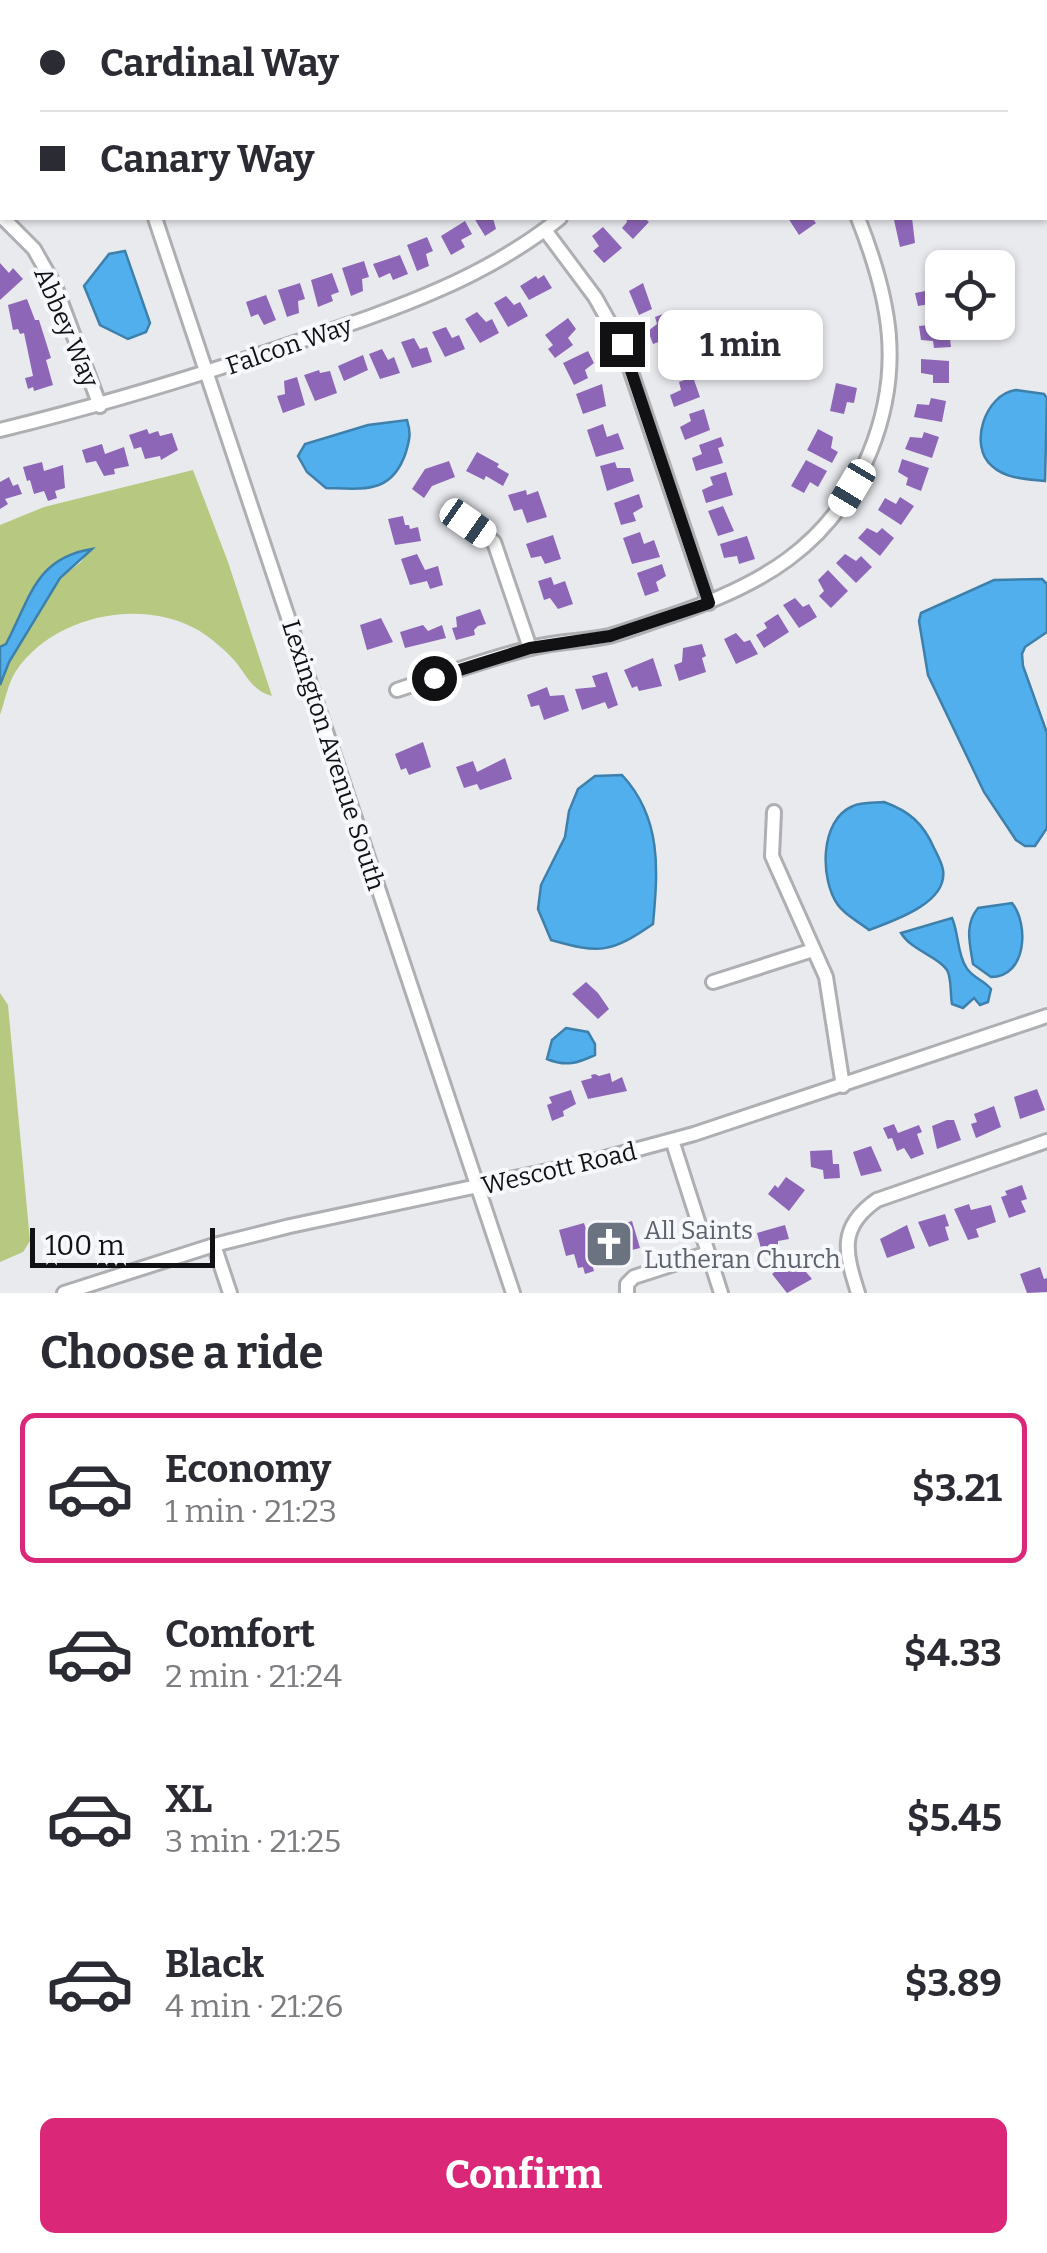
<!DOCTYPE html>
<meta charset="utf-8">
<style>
:root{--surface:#fff;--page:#f2f2f3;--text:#2b2b33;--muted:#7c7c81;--line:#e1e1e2;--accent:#db2777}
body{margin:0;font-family:Bitter,serif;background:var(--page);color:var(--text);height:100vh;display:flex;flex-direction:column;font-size:38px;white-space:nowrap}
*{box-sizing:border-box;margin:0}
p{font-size:32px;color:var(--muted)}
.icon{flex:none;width:55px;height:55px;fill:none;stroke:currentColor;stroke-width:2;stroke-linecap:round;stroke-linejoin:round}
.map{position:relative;height:1293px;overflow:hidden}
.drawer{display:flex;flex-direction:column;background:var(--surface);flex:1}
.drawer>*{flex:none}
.top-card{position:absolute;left:0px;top:0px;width:1048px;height:220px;box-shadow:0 2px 8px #0004;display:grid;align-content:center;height:220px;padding:0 40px;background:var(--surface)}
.tools{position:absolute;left:925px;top:250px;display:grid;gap:20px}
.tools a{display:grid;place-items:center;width:90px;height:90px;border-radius:15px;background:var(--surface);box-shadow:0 2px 8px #0004;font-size:50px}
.scale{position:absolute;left:30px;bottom:25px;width:185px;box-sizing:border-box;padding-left:10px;border:5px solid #111113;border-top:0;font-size:28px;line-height:35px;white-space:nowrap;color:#111113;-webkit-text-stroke:8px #f7f8fb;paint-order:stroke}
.end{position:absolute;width:45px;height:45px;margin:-22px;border:12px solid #111113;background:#fff;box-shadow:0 0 0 5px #fff}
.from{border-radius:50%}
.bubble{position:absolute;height:70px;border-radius:15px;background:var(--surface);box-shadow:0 2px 8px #0004;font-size:32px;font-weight:700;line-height:70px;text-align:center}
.car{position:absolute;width:30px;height:60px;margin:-30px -15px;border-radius:12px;box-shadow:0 0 8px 2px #0007;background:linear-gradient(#fff 24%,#345 0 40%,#fff 0 76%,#345 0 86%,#fff 0)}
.top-card b{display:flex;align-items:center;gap:35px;height:95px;font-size:38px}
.top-card b+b{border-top:2px solid var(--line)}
.top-card i{width:25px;height:25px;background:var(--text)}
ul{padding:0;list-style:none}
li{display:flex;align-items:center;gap:30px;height:150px;margin:0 20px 15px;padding:0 20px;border:5px solid transparent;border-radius:15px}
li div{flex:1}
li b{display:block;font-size:38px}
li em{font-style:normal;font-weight:700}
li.selected{border-color:var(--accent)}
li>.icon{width:90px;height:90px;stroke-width:1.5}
h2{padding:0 40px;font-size:45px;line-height:120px}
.action{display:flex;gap:20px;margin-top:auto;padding:20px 40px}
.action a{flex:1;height:115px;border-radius:15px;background:var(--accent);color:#fff;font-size:40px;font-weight:700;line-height:115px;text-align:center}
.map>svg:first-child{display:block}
.green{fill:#b7c881}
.water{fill:#51afee;stroke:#3e80ac;stroke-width:2.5}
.building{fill:#8e66b8}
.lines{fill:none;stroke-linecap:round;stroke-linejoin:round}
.minor-casing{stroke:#adafb2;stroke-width:18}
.minor{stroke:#fff;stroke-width:12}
.route{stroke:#111113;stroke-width:12}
.labels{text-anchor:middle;stroke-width:8;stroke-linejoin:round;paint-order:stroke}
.street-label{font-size:25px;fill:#111113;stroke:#f7f8fb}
.worship-label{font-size:25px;fill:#5b616d;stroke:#f7f8fb;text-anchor:start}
</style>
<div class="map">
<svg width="1047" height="1293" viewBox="0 0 1047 1293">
<rect width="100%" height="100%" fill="#e9eaee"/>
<path class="green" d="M 193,470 L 228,562 L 272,696 C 252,691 246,674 234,660 C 225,650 210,637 198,630 C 140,597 53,616 16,671 C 8,683 5,701 0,715 L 0,685 L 9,662 L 60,578 L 81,562 L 90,549 L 21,616 L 6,644 L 0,647 L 0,525 L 44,507 Z
M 0,993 L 8,1005 L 30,1241 L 23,1252 L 0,1262 Z"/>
<path class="water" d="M 125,251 L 150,323 L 146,332 L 128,339 L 100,325 L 84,286 L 109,254 Z
M 1016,390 L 1044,394 L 1047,398 L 1045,481 C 1027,479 1006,479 992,466 C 968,446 985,394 1016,390 Z
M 407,420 C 411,433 410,438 406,452 C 392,494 365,489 326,488 L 307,472 L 298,456 L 305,444 L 368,425 Z
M 92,549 L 60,578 L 9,662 L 0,685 L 0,647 L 6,644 C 30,599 35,558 92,549 Z
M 1042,579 L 1047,584 L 1047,632 L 1025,647 L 1022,654 L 1023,666 L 1047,733 L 1047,828 L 1035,846 L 1025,846 L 1016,840 L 984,792 L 928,675 L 919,621 L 921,613 L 994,580 Z
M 622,775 C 662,818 658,870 653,924 C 611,953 600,954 551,940 L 538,909 L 541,885 L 565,837 L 569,811 L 578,789 L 595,776 Z
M 884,802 C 909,811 923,823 934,848 C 937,854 942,863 943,870 C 948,903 893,921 869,930 C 859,922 845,915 838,905 C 820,880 819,820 853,806 C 861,802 875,803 884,802 Z
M 1012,903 C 1029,924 1027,977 991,977 L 973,964 C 970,944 964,925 978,908 Z
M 952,918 C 959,934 957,953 966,967 C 972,978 983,979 991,989 L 988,1002 L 980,1005 L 974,998 L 963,1008 L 952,1004 C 950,994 952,979 947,970 C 938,956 912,951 901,933 Z
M 566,1028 L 588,1032 L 595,1044 L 595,1055 C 578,1063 566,1067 547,1059 L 552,1040 Z"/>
<path class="building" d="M 474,218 L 493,218 L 496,229 L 485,236 Z
M 626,218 L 644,218 L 649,222 L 633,239 L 622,228 L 627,222 Z
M 788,218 L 812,218 L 816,223 L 799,235 Z
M 903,218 L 912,218 L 915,243 L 900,247 L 894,220 Z
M 465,221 L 472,234 L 461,240 L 465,247 L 451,255 L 441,236 Z
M 603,227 L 622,248 L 604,263 L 593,251 L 599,246 L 592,236 Z
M 427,237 L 433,251 L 426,254 L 429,266 L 417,271 L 407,245 Z
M 400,255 L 408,274 L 393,280 L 390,273 L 379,278 L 373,264 Z
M 364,261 L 369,277 L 362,279 L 363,291 L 351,296 L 342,268 Z
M 0,263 L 9,273 L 13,268 L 23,279 L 0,300 Z
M 332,273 L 339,292 L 331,295 L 333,301 L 318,307 L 311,280 Z
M 544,275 L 552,288 L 529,300 L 520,286 L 536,276 L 538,279 Z
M 300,283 L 305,299 L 298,301 L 299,313 L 287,317 L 278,290 Z
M 643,283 L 652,309 L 639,315 L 629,291 Z
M 941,288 L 942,309 L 931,312 L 929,304 L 918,306 L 915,293 Z
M 266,295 L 276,320 L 264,325 L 258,314 L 251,317 L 246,302 Z
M 506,296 L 514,305 L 520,302 L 528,316 L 508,327 L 494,303 Z
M 27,299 L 35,320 L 39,320 L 51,358 L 46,360 L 53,385 L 34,391 L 33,387 L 28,389 L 25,378 L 33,376 L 24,333 L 20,334 L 18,329 L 13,330 L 8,305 Z
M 671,311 L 680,334 L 653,344 L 648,331 L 657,324 L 655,317 Z
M 477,312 L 486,322 L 492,319 L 499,333 L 480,343 L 465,319 Z
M 568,318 L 576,329 L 568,338 L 573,345 L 555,358 L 548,349 L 553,345 L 545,335 Z
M 948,323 L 951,347 L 934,348 L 933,341 L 921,340 L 919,326 Z
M 446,327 L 452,338 L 459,335 L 465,349 L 445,357 L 432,332 Z
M 414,338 L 420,349 L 427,347 L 432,362 L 412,368 L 401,342 Z
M 683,344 L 691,367 L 664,376 L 659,363 L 670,356 L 667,349 Z
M 382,349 L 388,360 L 394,357 L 400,373 L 380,379 L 369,354 Z
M 588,351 L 594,363 L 585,370 L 588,378 L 574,385 L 563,363 Z
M 363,355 L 368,370 L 344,381 L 338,366 Z
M 921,359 L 949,361 L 949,383 L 933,383 L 933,375 L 921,373 Z
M 319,370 L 320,373 L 330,371 L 337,393 L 315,401 L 304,375 Z
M 297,377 L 305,405 L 283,413 L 277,396 L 285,394 L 284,381 Z
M 693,377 L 700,397 L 674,407 L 670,395 L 681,390 L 679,382 Z
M 836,383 L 857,388 L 854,403 L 847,402 L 844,414 L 830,411 Z
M 602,384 L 606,406 L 583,414 L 576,394 Z
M 931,398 L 946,401 L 942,422 L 914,417 L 917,404 L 929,405 Z
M 704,409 L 710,430 L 685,440 L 680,427 L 691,421 L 689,414 Z
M 603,424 L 607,437 L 618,433 L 624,449 L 596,457 L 587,430 Z
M 147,429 L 149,434 L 158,431 L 160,436 L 172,433 L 178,450 L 161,460 L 160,456 L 145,459 L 141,447 L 134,449 L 129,435 Z
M 818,429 L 833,437 L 831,448 L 838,452 L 832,463 L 807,450 Z
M 924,432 L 939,437 L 932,458 L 905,449 L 910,437 L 922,438 Z
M 721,437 L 724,446 L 718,448 L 723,463 L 696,471 L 692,458 L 702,454 L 699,445 Z
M 102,444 L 105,454 L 124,447 L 129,466 L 114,469 L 115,474 L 104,476 L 96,461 L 86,463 L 82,450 Z
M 477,452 L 499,464 L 497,467 L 509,474 L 503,486 L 486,476 L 484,480 L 466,471 Z
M 902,459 L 929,468 L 921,491 L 906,485 L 908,478 L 898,472 Z
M 806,460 L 827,471 L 818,487 L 810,482 L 804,493 L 791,486 Z
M 449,461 L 455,477 L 432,486 L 424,498 L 412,489 L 425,469 Z
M 42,462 L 44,471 L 63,465 L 65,488 L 55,491 L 57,498 L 48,501 L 44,491 L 34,494 L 30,480 L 27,481 L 23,467 Z
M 615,462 L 617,468 L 630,468 L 634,481 L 607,491 L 600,466 Z
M 726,472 L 733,495 L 706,503 L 702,490 L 713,485 L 710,477 Z
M 9,477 L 13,486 L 18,484 L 22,494 L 5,499 L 8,504 L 0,509 L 0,482 Z
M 526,490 L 527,495 L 538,491 L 547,517 L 527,523 L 522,509 L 514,511 L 508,495 Z
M 639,494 L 643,507 L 633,513 L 636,521 L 621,525 L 614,503 Z
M 900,497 L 914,506 L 901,525 L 878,510 L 885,498 L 896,504 Z
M 723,506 L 734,531 L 718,536 L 708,511 Z
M 403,516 L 405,525 L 409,525 L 410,529 L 418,527 L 421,541 L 395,545 L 388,519 Z
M 867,528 L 877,533 L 882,528 L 894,538 L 880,556 L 858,538 Z
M 640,532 L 644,544 L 654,540 L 660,557 L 632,564 L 623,538 Z
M 553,535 L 561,559 L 545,564 L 541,556 L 531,558 L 526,544 Z
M 747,536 L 755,559 L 739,564 L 737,556 L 724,558 L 720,544 Z
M 417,554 L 425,570 L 438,566 L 443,585 L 430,589 L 427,581 L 410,585 L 401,559 Z
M 845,554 L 856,561 L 861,556 L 872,567 L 856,583 L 836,563 Z
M 662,564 L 666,576 L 656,582 L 659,591 L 645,596 L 637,573 Z
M 828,570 L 848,591 L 831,608 L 819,596 L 824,591 L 818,580 Z
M 551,577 L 554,585 L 565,581 L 573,604 L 558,609 L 550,598 L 544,600 L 538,581 Z
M 795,598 L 803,607 L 809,604 L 817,617 L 799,628 L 783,605 Z
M 480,609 L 486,624 L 478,626 L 474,630 L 475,635 L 456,640 L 452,628 L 457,627 L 456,617 Z
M 778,614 L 789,632 L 764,648 L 756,635 L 767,628 L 764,623 Z
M 381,618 L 393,642 L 367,650 L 360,625 Z
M 423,625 L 428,631 L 442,625 L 446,638 L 405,648 L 400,632 Z
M 736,633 L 744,642 L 750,640 L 758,654 L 736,664 L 724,639 Z
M 702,644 L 706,656 L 702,658 L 706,672 L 679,681 L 674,665 L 682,662 L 683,648 Z
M 653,658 L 662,686 L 639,691 L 637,686 L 632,688 L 624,670 Z
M 607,672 L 618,705 L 608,709 L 605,702 L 582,710 L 575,689 L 596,687 L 592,676 Z
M 547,687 L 550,696 L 564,695 L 569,711 L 544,720 L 539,705 L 531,707 L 527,695 Z
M 423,742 L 431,767 L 409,775 L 406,768 L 401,770 L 395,754 Z
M 505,758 L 512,779 L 480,790 L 477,784 L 464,788 L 456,767 L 473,761 L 477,772 Z
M 586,982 L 598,993 L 609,1009 L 598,1019 L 572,994 Z
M 610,1073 L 612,1082 L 622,1077 L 627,1091 L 588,1099 L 581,1081 L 592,1078 L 591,1075 L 595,1074 L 599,1076 Z
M 1037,1089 L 1045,1110 L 1020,1119 L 1014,1097 Z
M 571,1090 L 576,1104 L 563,1111 L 564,1116 L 552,1121 L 547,1105 L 552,1103 L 549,1097 Z
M 994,1106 L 1001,1127 L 976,1138 L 971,1124 L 977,1122 L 974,1114 Z
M 947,1120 L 954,1120 L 961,1140 L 937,1149 L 932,1126 Z
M 894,1124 L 898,1133 L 919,1125 L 922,1132 L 917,1134 L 924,1154 L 911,1159 L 904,1148 L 897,1151 L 892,1138 L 888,1139 L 883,1128 Z
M 871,1146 L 882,1171 L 861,1176 L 853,1152 Z
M 832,1150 L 833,1164 L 839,1164 L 840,1178 L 824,1179 L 823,1170 L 811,1167 L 810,1151 Z
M 786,1177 L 805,1190 L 789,1211 L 768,1194 L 775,1185 L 778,1188 Z
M 1022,1185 L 1027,1199 L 1021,1201 L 1026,1212 L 1009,1218 L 1001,1197 L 1007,1195 L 1005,1191 Z
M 969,1204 L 971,1210 L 991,1205 L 996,1222 L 976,1229 L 979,1237 L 968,1240 L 954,1209 Z
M 945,1214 L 949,1226 L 945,1227 L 949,1240 L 929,1247 L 918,1222 Z
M 632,1221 L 640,1248 L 596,1259 L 597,1262 L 592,1264 L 594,1271 L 585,1274 L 583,1267 L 578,1268 L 574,1254 L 566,1256 L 559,1230 L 584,1223 L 588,1235 Z
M 785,1225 L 789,1239 L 778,1241 L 778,1252 L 763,1256 L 757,1233 Z
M 907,1225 L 915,1248 L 887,1258 L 880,1239 Z
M 786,1263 L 793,1272 L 801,1266 L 812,1279 L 787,1293 L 772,1274 Z
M 1040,1267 L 1044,1279 L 1047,1278 L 1047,1292 L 1027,1293 L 1020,1274 Z"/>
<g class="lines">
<g class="minor-casing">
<path id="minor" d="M 82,0 L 83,2
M 348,0 L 349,2
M 723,2 L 723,0
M 1045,4 L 1046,0
M 1045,26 L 1047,26
M 0,215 L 34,249 L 55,286 L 100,406
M 155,218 L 513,1293
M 545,230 L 595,297 L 622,345 L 709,603
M 0,430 C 102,405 201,375 300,341 C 392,310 483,280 560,218
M 467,523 L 494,542 L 530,648
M 397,690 C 440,676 483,660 527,649 C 553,641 582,642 609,636 C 628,631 648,623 667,617 C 758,587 832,547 870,452 C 904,368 890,299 858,218
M 774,812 L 772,856 L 826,977 L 843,1086
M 713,982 L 813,950
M 672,1140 L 721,1293
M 214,1245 L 230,1293
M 64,1293 L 214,1245 L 290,1226 L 590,1162 L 694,1134 L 1047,1016
M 627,1293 L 627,1284 L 634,1277 L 708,1253
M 858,1293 C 845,1252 838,1227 877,1200 L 1047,1141"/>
</g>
<use href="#minor" class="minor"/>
</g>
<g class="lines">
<path class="route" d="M 434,678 L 530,648 L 610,636 L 709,603 L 622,344"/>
</g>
<defs>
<g id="church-square" transform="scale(2.5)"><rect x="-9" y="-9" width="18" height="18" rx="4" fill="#6b7280" stroke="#f7f8fb"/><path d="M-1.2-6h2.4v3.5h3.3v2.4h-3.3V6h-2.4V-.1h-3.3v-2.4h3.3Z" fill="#fff"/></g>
</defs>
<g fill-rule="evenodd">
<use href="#church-square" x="609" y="1244"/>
</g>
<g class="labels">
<g class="street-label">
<text transform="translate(67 327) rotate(67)" y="9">Abbey Way</text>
<text transform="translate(289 345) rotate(-19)" y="9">Falcon Way</text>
<text transform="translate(334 755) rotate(72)" y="9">Lexington Avenue South</text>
<text transform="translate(559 1168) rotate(-13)" y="9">Wescott Road</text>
</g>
<g class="worship-label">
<text x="644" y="1239">All Saints<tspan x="644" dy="29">Lutheran Church</tspan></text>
</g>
</g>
</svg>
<div class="tools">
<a><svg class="icon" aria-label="locate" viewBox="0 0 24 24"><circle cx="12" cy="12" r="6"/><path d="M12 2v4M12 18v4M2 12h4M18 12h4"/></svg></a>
</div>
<div class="scale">100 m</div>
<i class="end from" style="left:434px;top:678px"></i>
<i class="end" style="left:622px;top:344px"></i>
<div class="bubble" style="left:658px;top:310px;width:165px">1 min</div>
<i class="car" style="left:852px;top:488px;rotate:211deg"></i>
<i class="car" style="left:468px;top:523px;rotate:125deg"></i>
<div class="top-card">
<b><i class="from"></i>Cardinal Way</b>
<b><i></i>Canary Way</b>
</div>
</div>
<section class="drawer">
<h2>Choose a ride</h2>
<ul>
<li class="selected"><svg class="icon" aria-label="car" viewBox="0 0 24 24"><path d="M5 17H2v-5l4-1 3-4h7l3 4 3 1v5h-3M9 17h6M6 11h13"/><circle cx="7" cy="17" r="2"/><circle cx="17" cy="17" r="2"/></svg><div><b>Economy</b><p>1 min · 21:23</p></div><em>$3.21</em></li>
<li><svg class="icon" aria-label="car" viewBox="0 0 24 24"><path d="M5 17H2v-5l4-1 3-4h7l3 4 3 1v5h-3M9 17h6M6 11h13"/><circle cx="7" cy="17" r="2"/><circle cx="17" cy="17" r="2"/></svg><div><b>Comfort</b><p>2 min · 21:24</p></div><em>$4.33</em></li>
<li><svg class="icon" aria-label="car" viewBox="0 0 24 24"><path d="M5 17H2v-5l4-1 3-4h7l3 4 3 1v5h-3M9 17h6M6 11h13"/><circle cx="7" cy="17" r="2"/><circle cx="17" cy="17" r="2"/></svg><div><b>XL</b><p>3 min · 21:25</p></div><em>$5.45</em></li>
<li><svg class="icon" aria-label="car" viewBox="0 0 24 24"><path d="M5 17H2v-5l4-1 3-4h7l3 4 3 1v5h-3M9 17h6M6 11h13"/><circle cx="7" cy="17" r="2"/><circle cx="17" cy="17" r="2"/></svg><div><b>Black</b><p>4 min · 21:26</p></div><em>$3.89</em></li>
</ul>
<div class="action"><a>Confirm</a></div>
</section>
